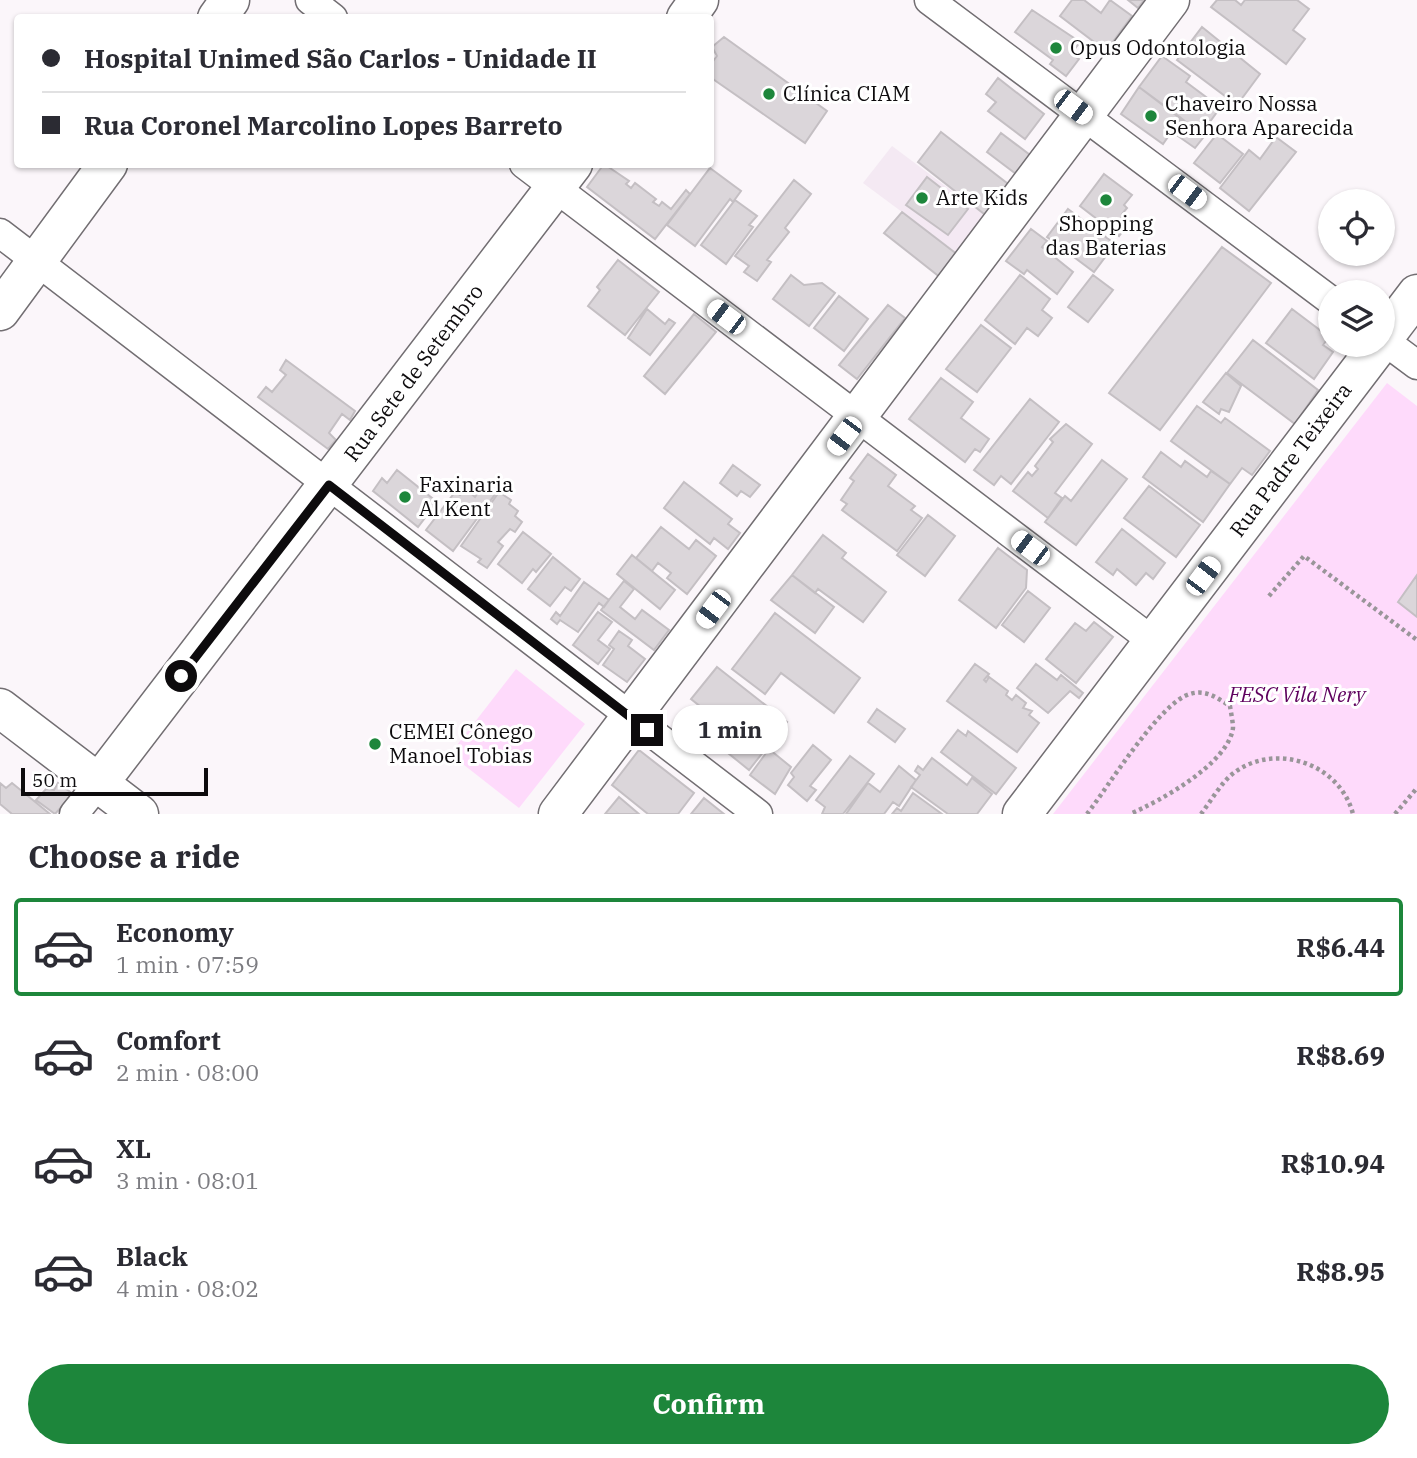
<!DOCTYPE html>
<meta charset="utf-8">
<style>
:root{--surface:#fff;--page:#f7f7f7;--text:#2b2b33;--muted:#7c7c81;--line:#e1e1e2;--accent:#1d863b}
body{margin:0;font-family:"IBM Plex Serif",serif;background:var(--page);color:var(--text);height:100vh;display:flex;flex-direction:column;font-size:26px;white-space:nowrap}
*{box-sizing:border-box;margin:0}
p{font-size:23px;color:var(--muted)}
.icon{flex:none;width:38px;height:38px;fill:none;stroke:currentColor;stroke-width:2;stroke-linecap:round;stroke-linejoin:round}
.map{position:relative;height:814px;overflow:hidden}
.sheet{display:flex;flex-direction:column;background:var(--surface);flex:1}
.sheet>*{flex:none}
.hud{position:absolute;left:14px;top:14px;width:700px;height:154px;border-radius:7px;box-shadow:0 2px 5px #0004;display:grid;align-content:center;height:154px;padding:0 28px;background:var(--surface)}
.tools{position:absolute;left:1318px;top:189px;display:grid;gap:14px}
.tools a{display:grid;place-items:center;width:77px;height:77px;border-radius:50%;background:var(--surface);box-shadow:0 2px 5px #0004;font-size:35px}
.scale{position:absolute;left:21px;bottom:18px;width:187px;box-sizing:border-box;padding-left:7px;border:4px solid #0d0b0d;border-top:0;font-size:19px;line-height:24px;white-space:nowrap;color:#0d0b0d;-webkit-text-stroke:5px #fff;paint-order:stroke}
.end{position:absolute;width:32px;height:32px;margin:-16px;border:9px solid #0d0b0d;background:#fff;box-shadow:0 0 0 4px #fff}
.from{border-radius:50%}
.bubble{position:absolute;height:49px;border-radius:24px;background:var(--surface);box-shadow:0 2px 5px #0004;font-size:23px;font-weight:700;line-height:49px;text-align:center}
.car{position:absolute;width:21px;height:42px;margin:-21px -10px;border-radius:9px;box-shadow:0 0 5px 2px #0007;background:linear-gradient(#fff 24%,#345 0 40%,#fff 0 76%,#345 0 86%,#fff 0)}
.hud b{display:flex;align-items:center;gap:24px;height:66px;font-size:26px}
.hud b+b{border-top:2px solid var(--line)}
.hud i{width:18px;height:18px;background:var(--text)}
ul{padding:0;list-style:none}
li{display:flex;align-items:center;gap:21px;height:98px;margin:0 14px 10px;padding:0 14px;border:4px solid transparent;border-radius:7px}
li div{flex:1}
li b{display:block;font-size:26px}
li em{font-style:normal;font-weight:700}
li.active{border-color:var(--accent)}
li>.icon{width:63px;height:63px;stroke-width:1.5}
h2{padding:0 28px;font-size:32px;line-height:84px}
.action{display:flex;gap:14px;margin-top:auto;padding:14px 28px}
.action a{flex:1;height:80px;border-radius:42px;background:var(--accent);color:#fff;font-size:28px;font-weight:700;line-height:80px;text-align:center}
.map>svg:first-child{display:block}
.built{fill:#f4e9f3}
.green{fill:#fedafb}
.building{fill:#dbd6da;stroke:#c4bfc3;stroke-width:2}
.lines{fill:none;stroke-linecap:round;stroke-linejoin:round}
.street-casing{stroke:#726e72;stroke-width:31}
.secondary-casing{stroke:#726e72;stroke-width:41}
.path{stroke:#999599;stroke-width:4.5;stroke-dasharray:3.5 3.5;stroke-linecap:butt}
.street{stroke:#fff;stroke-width:28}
.secondary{stroke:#fff;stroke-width:38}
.route{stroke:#0d0b0d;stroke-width:9}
.poi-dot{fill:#1d863b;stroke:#fff;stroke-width:2.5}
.labels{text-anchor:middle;stroke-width:6;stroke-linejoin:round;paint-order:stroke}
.poi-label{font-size:21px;fill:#0d0b0d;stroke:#fff;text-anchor:start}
.street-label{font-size:21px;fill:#0d0b0d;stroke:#fff}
.park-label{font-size:21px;font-style:italic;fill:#5e005e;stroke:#fff}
</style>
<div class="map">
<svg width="1417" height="814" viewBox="0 0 1417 814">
<rect width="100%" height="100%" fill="#fbf6fa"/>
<path class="built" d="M 892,146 L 984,215 L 956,252 L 863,183 Z"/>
<path class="green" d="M 1387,383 L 1417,406 L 1417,814 L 1053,814 Z
M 516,669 L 585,724 L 519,808 L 450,754 Z"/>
<path class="building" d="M 1072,0 L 1084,0 L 1101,13 L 1110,0 L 1132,16 L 1106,51 L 1060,16 Z
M 1128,0 L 1144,0 L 1138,8 Z
M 1217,0 L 1235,0 L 1241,5 L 1245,0 L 1297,0 L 1309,9 L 1293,30 L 1305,39 L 1286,64 L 1211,7 Z
M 1032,10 L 1080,42 L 1071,54 L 1079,59 L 1066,76 L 1050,64 L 1053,60 L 1015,32 Z
M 1202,27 L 1260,74 L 1237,105 L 1177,60 Z
M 724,37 L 827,111 L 805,143 L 710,77 L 710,65 L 717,56 L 712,47 Z
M 1162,56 L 1190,76 L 1186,82 L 1214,103 L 1210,108 L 1217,112 L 1201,134 L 1139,87 Z
M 998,78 L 1044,114 L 1025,139 L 988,111 L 996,102 L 986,94 Z
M 1139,87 L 1181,118 L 1163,144 L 1121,114 Z
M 1181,118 L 1201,134 L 1203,131 L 1206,134 L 1195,148 L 1171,131 Z
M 941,132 L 1012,187 L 988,217 L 918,162 Z
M 1001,133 L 1034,158 L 1020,177 L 987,152 Z
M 1217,134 L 1243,154 L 1220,183 L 1194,163 Z
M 1276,137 L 1296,152 L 1249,211 L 1220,188 L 1249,150 L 1260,159 Z
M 604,164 L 629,181 L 626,184 L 631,188 L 635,183 L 656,199 L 653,202 L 659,206 L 662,202 L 671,209 L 686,190 L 690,194 L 655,239 L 587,187 Z
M 710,168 L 741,191 L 733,202 L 730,199 L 695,246 L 667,225 Z
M 1104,174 L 1132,195 L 1124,205 L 1127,208 L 1122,214 L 1131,221 L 1119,236 L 1080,206 Z
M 927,177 L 968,209 L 948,235 L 906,205 Z
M 794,180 L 811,194 L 785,228 L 789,232 L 767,260 L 771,262 L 757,281 L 744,272 L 749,266 L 735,256 Z
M 735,200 L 757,216 L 749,225 L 753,227 L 726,264 L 701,245 Z
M 1068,209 L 1115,244 L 1094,272 L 1047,237 Z
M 902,212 L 958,255 L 941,278 L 884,233 Z
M 1031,229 L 1047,241 L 1042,247 L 1073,272 L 1057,294 L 1027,270 L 1024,274 L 1006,261 Z
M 1222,247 L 1271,283 L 1160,430 L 1109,393 Z
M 618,260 L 659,292 L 625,335 L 588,306 L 600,290 L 597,287 Z
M 791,275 L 804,285 L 822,283 L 835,293 L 809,326 L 773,299 Z
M 1020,275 L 1050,299 L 1042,310 L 1052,318 L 1038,336 L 1027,328 L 1015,344 L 985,320 Z
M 1093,275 L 1113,290 L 1088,322 L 1068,307 Z
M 839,296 L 868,319 L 844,351 L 814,328 Z
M 888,305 L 905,318 L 857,379 L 839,365 Z
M 647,309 L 665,324 L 669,319 L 675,323 L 650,355 L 628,338 Z
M 1292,309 L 1329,337 L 1323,345 L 1333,352 L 1314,379 L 1266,343 Z
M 694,314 L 716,332 L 665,394 L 644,376 Z
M 981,325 L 1011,348 L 977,392 L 946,369 Z
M 1253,340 L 1318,390 L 1295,424 L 1227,373 Z
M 286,360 L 355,411 L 350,420 L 342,414 L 329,433 L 336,440 L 328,449 L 258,397 L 266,387 L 272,392 L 286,375 L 280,370 Z
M 1226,373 L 1241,386 L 1229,412 L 1221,409 L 1219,414 L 1203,402 Z
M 941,378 L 973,402 L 961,418 L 989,439 L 980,452 L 975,449 L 965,462 L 909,419 Z
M 1030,399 L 1059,422 L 1011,484 L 1001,476 L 994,485 L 974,470 Z
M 1197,406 L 1221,423 L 1225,418 L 1270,451 L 1252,475 L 1242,468 L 1230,484 L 1171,441 Z
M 1066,424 L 1092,444 L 1055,493 L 1062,498 L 1048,518 L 1013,491 L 1028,472 L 1032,476 L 1038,469 L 1035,466 L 1053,442 L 1050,439 Z
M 1161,452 L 1181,467 L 1185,461 L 1207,477 L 1211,471 L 1230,484 L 1203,522 L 1143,477 Z
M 868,454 L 896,475 L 888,486 L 915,506 L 911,510 L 922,518 L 897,551 L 842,510 L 847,504 L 841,500 L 854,481 L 850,478 Z
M 1102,460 L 1127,479 L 1076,545 L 1045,522 L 1065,496 L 1071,501 Z
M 733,465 L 760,485 L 750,497 L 741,491 L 737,496 L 720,483 Z
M 397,470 L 437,502 L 418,527 L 373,491 L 382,478 L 387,483 Z
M 684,482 L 732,519 L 728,524 L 740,533 L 728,549 L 714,538 L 710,544 L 664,508 Z
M 484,484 L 496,493 L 453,551 L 426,530 L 455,492 L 460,495 L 466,489 L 475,497 Z
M 1149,486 L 1200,525 L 1176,557 L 1124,518 Z
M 499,492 L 511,500 L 509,504 L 518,511 L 515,516 L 522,522 L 515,532 L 510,529 L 498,542 L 503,546 L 487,568 L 478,562 L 481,559 L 461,546 Z
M 928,515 L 955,536 L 925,576 L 897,555 Z
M 661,527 L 689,549 L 696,540 L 716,556 L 687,594 L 667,578 L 671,573 L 658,563 L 652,571 L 636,558 Z
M 1122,529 L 1165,563 L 1153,579 L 1146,573 L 1136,585 L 1117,569 L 1113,575 L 1096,562 Z
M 523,532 L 551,554 L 536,572 L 533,569 L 522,583 L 498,564 Z
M 823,535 L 846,553 L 842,558 L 886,592 L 863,622 L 818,589 L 815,593 L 792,575 Z
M 998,548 L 1027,570 L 1026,588 L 996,628 L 959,600 Z
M 632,555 L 675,590 L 660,609 L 617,574 Z
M 553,557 L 580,579 L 571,591 L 565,587 L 550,606 L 528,589 Z
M 792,575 L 834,607 L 815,633 L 771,600 Z
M 1417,575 L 1417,617 L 1398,602 Z
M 624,581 L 634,589 L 620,607 L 635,619 L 642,610 L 669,630 L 654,650 L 601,610 Z
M 584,582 L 609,600 L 604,607 L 599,603 L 578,632 L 560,620 L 557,624 L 551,619 L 556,612 L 560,616 Z
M 1028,591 L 1050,608 L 1024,642 L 1002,625 Z
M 598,612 L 612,622 L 598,640 L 610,649 L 598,664 L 573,645 Z
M 775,613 L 860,678 L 834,713 L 781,673 L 765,694 L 732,669 Z
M 1094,622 L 1113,637 L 1076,683 L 1046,659 L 1075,623 L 1086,631 Z
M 619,631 L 632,640 L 628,646 L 645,659 L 627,682 L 603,665 L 614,649 L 609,645 Z
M 975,664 L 989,674 L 984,680 L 986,682 L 989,677 L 1008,691 L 1006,695 L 1012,700 L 1016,695 L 1026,703 L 1023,708 L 1032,711 L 1029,715 L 1039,723 L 1017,752 L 947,701 Z
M 1036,664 L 1057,680 L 1061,675 L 1083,693 L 1079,698 L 1070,691 L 1048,713 L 1017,688 Z
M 717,667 L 787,722 L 749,770 L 723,749 L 735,734 L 691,699 Z
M 877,709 L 905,729 L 895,742 L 868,722 Z
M 958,730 L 966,736 L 968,731 L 1016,768 L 996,794 L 941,752 Z
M 813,745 L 831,760 L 810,786 L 816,790 L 807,801 L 788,785 L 794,777 L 791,773 Z
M 769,749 L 791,767 L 775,794 L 750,775 Z
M 639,750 L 694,793 L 678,814 L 648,814 L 612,785 Z
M 850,756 L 874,774 L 843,814 L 822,814 L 825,807 L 816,800 Z
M 932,758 L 967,785 L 972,778 L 992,794 L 977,814 L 948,814 L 911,787 L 920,775 L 915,771 L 918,766 L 923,770 Z
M 899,766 L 916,780 L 899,806 L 893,802 L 884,814 L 846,814 L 868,783 L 880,792 Z
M 0,783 L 6,788 L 12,783 L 50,814 L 12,814 L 0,804 Z
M 58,783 L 73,794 L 55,814 L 36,800 L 46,789 L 54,790 Z
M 913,793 L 942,814 L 892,814 L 897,808 L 901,811 Z
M 619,797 L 639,814 L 605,814 Z
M 704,798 L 724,814 L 691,814 Z"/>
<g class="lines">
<g class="street-casing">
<path id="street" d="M 310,0 L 333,18
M 929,0 L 1330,300
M 524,164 L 1154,642
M 0,233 L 758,814
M 1382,339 L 1417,365
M 74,814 L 99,783"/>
</g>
<g class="secondary-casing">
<path id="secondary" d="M 217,18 L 230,0
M 686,18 L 699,0
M 0,311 L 108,164
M 1382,340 L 1417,294
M 0,708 L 139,814
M 99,783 L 573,164
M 558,814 L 1170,0
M 1022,814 L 1379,345"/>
</g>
<path class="path" d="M 1269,596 L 1304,556 L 1417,640
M 1087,814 C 1108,787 1160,702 1190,694 C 1206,689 1217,698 1230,706 C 1231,713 1233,722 1233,728 C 1228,764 1160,801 1130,814
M 1201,814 C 1211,801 1222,781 1235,772 C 1277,742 1340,764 1353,814
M 1395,814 L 1417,788"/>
<use href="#street" class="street"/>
<use href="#secondary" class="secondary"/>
</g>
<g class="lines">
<path class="route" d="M 181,676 L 329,485 L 647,730"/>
</g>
<g class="poi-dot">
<circle cx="1056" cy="48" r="7"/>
<circle cx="769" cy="94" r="7"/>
<circle cx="1151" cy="116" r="7"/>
<circle cx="922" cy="198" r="7"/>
<circle cx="1106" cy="200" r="7"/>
<circle cx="405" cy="497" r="7"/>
<circle cx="375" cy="744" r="7"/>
</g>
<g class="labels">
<g class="poi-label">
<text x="1070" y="55">Opus Odontologia</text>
<text x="783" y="101">Clínica CIAM</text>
<text x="1165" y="111">Chaveiro Nossa<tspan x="1165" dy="24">Senhora Aparecida</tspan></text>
<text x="936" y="205">Arte Kids</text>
<text x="1106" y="231" text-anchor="middle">Shopping<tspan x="1106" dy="24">das Baterias</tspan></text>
<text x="419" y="492">Faxinaria<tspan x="419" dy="24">Al Kent</tspan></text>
<text x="389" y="739">CEMEI Cônego<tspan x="389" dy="24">Manoel Tobias</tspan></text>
</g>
<g class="street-label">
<text transform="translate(414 373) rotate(-53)" y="7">Rua Sete de Setembro</text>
<text transform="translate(1291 460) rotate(-53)" y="7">Rua Padre Teixeira</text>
</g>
<g class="park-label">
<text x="1297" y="702">FESC Vila Nery</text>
</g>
</g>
</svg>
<div class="tools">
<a><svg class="icon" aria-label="locate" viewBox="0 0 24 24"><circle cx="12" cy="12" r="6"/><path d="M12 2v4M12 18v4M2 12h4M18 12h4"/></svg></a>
<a><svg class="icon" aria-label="layers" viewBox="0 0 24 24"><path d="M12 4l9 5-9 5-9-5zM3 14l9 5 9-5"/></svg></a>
</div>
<div class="scale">50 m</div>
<i class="end from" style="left:181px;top:676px"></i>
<i class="end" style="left:647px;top:730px"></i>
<div class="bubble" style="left:672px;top:705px;width:116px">1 min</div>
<i class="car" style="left:1073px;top:107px;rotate:127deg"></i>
<i class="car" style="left:1187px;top:192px;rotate:127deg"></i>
<i class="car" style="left:726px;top:317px;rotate:307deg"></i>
<i class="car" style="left:844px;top:436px;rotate:217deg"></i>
<i class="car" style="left:1030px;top:548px;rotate:307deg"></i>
<i class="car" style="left:1203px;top:576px;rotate:37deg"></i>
<i class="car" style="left:713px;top:609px;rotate:217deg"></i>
<div class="hud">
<b><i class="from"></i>Hospital Unimed São Carlos - Unidade II</b>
<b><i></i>Rua Coronel Marcolino Lopes Barreto</b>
</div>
</div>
<section class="sheet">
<h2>Choose a ride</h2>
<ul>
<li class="active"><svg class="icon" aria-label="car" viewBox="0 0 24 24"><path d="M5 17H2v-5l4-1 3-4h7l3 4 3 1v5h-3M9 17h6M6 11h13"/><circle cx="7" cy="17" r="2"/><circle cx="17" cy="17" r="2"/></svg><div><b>Economy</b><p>1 min · 07:59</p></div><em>R$6.44</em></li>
<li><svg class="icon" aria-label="car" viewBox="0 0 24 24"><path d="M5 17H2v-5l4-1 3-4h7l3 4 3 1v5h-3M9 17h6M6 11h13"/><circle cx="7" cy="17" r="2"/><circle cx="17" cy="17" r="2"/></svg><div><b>Comfort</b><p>2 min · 08:00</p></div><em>R$8.69</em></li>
<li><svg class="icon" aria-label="car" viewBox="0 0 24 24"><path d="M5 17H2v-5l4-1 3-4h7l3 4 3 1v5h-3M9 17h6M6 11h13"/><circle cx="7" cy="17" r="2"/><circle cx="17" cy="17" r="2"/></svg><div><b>XL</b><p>3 min · 08:01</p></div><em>R$10.94</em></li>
<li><svg class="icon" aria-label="car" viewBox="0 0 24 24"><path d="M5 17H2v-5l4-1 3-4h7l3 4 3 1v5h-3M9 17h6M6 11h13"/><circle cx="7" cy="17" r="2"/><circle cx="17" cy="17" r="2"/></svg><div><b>Black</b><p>4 min · 08:02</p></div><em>R$8.95</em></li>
</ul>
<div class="action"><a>Confirm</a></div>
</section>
